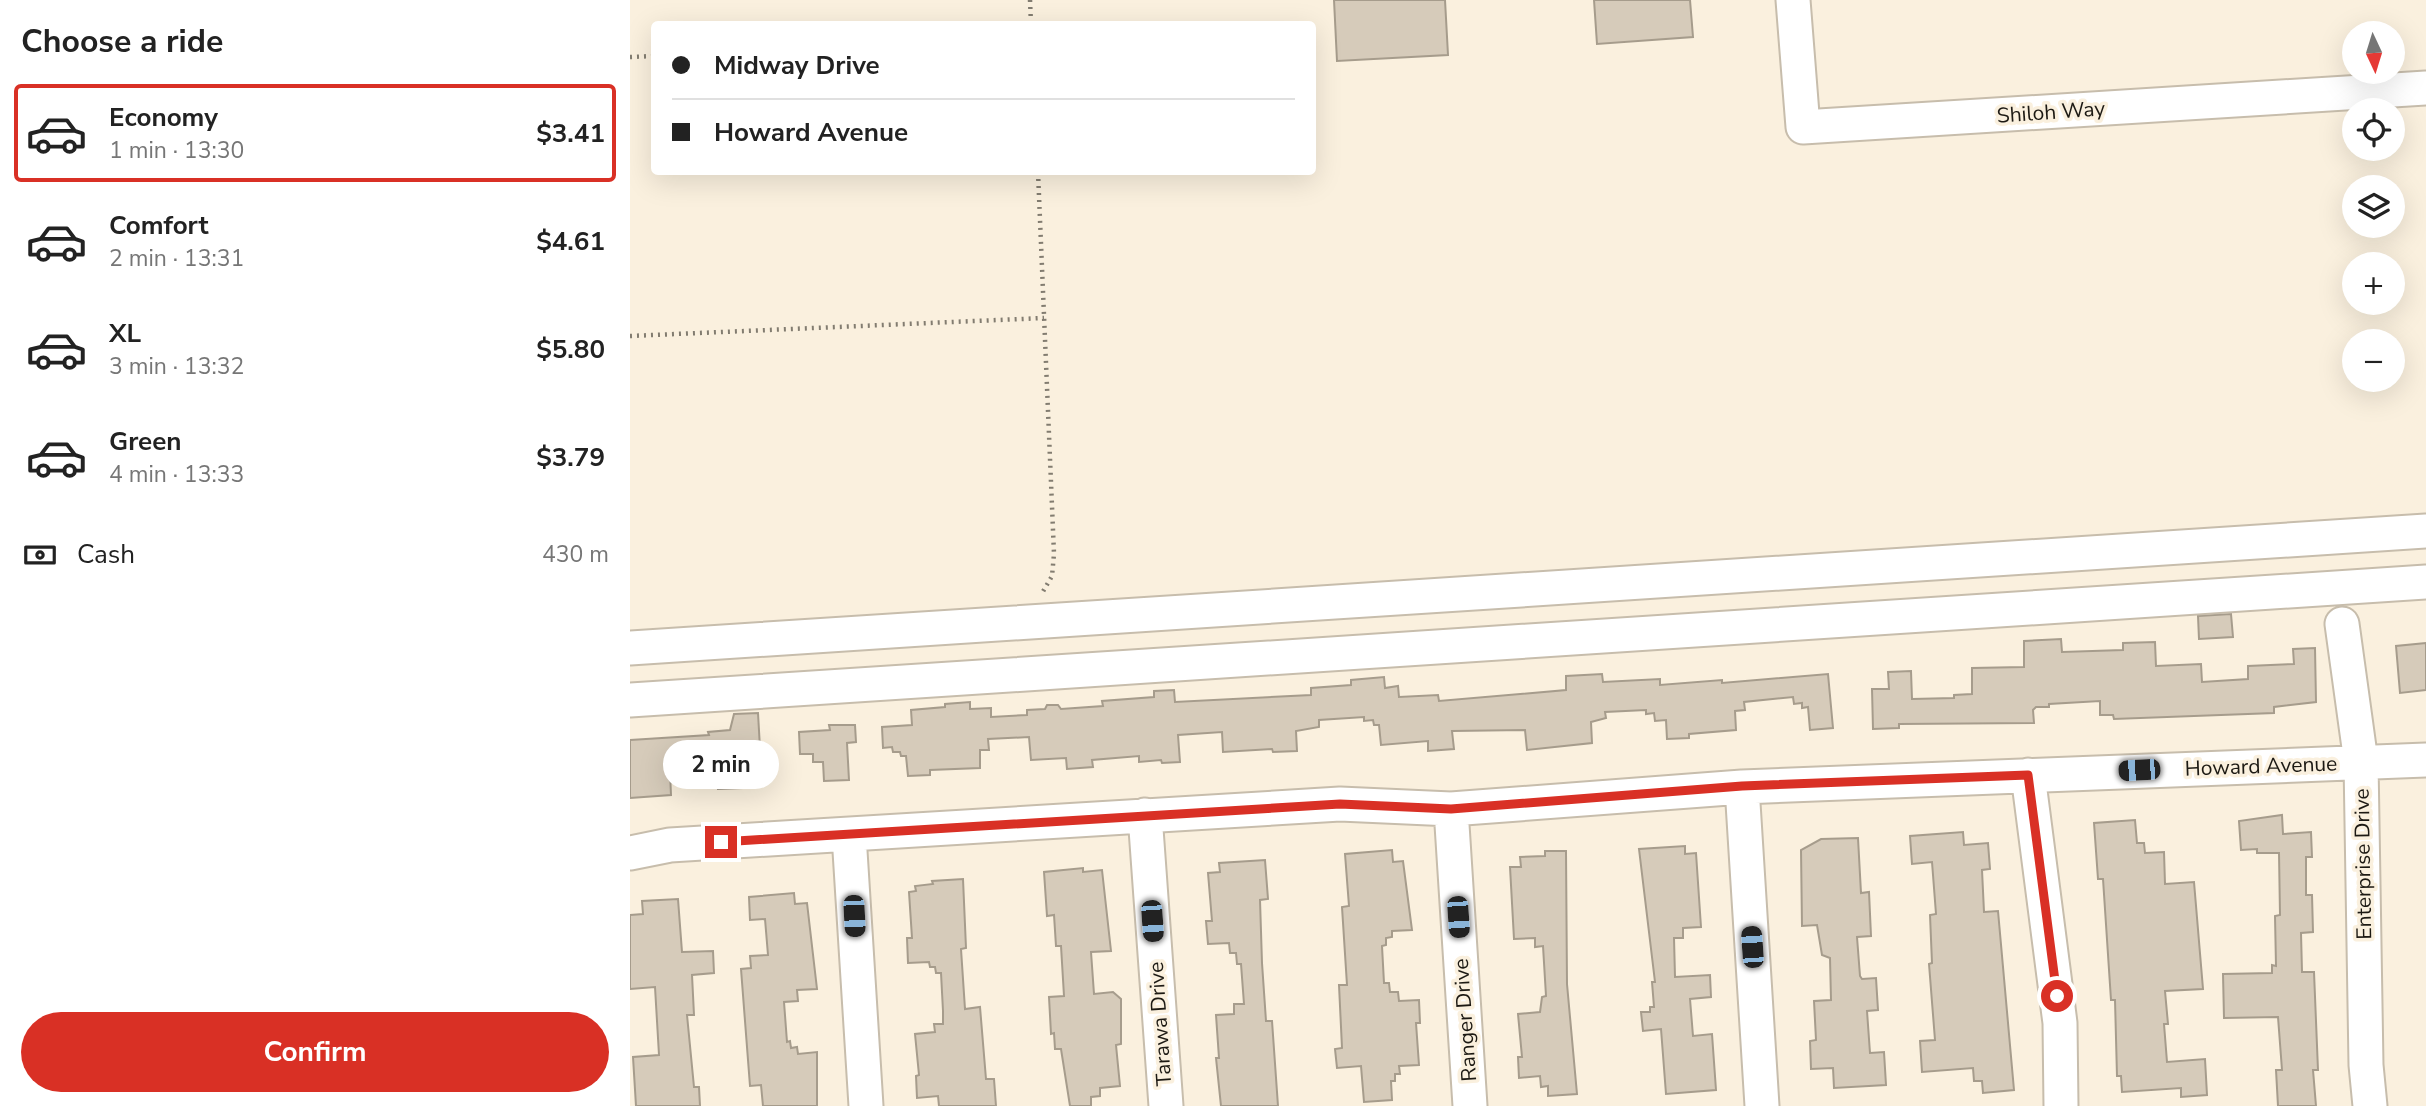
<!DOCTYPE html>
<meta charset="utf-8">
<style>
:root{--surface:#fff;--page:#f6f6f6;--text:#222;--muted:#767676;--line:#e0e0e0;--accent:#d93025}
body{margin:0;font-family:"Nunito Sans",sans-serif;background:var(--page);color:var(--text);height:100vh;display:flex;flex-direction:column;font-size:26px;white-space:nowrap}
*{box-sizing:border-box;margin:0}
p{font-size:23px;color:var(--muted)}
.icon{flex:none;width:38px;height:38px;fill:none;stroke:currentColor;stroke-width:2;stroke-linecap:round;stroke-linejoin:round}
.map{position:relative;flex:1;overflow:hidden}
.panel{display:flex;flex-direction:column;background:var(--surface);width:630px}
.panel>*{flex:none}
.hud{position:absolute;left:21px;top:21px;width:665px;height:154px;border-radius:7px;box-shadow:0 7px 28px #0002;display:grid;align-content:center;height:154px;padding:0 21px;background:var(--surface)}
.needle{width:46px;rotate:176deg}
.tools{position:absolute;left:1712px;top:21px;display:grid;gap:14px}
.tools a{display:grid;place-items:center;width:63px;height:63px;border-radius:50%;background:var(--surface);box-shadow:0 7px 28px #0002;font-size:35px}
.end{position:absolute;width:32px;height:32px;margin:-16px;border:9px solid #d93025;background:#fff;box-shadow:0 0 0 4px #fff}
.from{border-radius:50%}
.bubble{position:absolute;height:49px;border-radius:24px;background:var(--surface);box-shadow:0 7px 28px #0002;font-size:23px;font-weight:700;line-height:49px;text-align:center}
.car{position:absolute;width:21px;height:42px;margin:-21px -10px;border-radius:9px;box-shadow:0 0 5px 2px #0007;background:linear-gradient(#222 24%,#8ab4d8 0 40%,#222 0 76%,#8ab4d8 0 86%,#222 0)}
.hud b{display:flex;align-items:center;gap:24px;height:66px;font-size:26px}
.hud b+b{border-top:2px solid var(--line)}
.hud i{width:18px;height:18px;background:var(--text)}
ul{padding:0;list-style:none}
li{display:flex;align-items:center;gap:21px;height:98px;margin:0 14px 10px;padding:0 7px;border:4px solid transparent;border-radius:7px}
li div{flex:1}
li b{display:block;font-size:26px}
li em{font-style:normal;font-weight:700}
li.on{border-color:var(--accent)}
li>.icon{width:63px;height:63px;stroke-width:1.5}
h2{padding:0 21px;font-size:32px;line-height:84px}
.pay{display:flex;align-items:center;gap:18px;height:77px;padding:0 21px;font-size:26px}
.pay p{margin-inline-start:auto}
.action{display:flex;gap:14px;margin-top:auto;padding:14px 21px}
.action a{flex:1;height:80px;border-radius:42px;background:var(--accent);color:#fff;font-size:28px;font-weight:700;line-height:80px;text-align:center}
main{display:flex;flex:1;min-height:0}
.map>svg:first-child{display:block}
.building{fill:#d6cbba;stroke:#a69c8c;stroke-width:2}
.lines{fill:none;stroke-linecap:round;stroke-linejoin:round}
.minor-casing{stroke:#c7bdac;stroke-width:37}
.path{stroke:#827c70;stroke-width:4.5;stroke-dasharray:2 5;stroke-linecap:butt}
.minor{stroke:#fff;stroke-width:33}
.route{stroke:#d93025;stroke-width:9}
.labels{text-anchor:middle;stroke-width:7;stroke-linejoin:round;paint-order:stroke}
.street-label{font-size:21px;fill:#1c1913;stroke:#faf0de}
</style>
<main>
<section class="panel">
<h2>Choose a ride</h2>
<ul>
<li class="on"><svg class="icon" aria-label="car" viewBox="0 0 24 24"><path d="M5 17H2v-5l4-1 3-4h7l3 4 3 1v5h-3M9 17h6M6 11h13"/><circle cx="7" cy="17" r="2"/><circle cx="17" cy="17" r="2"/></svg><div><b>Economy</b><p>1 min · 13:30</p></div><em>$3.41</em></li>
<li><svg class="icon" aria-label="car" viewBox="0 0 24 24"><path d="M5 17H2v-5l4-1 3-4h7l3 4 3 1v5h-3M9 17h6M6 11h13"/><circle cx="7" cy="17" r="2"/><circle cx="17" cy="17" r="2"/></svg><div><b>Comfort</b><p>2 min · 13:31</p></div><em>$4.61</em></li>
<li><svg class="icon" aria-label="car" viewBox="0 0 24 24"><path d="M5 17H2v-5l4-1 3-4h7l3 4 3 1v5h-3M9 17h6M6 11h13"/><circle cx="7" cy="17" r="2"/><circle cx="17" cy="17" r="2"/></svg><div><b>XL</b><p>3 min · 13:32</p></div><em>$5.80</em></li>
<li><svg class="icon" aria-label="car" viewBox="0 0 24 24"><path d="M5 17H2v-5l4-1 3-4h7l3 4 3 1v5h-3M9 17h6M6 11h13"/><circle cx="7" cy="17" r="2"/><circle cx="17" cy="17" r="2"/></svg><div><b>Green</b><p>4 min · 13:33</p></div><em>$3.79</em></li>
</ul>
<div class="pay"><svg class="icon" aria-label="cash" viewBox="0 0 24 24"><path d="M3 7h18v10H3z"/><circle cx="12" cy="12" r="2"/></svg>Cash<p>430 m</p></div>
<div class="action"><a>Confirm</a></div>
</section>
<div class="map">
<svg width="1796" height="1106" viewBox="0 0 1796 1106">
<rect width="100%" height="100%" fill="#faf0de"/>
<path class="building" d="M 704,0 L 815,0 L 818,55 L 707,61 Z
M 964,0 L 1060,0 L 1063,37 L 967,44 Z
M 1601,614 L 1603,637 L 1569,639 L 1568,616 Z
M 1431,639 L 1432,652 L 1493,650 L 1493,643 L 1525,642 L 1526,666 L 1571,664 L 1572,682 L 1618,679 L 1618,666 L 1664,664 L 1663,649 L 1685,648 L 1686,702 L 1644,707 L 1644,713 L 1484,719 L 1483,715 L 1470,715 L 1470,701 L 1419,704 L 1419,707 L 1406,707 L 1403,710 L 1404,723 L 1269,724 L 1269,728 L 1243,729 L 1242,689 L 1259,689 L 1258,672 L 1281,671 L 1282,699 L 1324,698 L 1324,695 L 1342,694 L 1342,668 L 1394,667 L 1394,641 Z
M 1796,643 L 1796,690 L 1770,693 L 1766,646 Z
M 972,674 L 973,682 L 1030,679 L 1030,685 L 1092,680 L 1092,683 L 1198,674 L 1203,728 L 1180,730 L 1178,707 L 1172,708 L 1172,703 L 1164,704 L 1163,697 L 1114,702 L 1115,710 L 1105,711 L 1106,730 L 1059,734 L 1059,738 L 1037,739 L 1036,720 L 1025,721 L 1024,713 L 1016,714 L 1016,710 L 975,712 L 976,718 L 961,722 L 962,743 L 897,750 L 895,730 L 822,731 L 824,749 L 798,751 L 798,741 L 751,745 L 749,725 L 744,725 L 743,720 L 734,721 L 734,717 L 689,720 L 689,727 L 666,731 L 667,751 L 643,752 L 642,749 L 593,752 L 592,732 L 548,735 L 550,762 L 532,763 L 531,760 L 509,762 L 509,756 L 462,760 L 463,767 L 437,769 L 436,758 L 401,760 L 399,737 L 358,739 L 359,750 L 350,750 L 350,768 L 300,770 L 300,775 L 278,776 L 276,756 L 271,756 L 270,752 L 263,752 L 262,747 L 253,748 L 252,727 L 282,725 L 281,710 L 315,707 L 315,704 L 340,702 L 340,709 L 361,708 L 361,717 L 397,715 L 397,710 L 415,709 L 417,705 L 428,705 L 431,709 L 473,706 L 472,701 L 524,697 L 524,691 L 544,690 L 545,702 L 681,695 L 681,688 L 721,685 L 721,680 L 754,677 L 755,688 L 768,686 L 769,697 L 808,695 L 809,701 L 936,690 L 936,676 Z
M 128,713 L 131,766 L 110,768 L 112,788 L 88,789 L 87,769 L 40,772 L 41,795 L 0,798 L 0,740 L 79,735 L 78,732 L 100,730 L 104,714 Z
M 199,725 L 225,725 L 226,742 L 217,743 L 219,780 L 194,781 L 193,762 L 183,762 L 183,754 L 170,754 L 169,732 L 200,730 Z
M 1652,815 L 1653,834 L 1681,832 L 1682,857 L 1676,857 L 1676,895 L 1682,895 L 1683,932 L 1671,933 L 1672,972 L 1684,972 L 1688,1070 L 1683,1070 L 1686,1106 L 1648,1106 L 1646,1070 L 1652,1070 L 1648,1017 L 1594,1018 L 1593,974 L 1642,973 L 1642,965 L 1646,966 L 1645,916 L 1650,915 L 1649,853 L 1627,853 L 1627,849 L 1611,850 L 1609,821 Z
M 1505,820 L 1507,843 L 1514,843 L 1515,853 L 1534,852 L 1535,884 L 1564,882 L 1573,989 L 1535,991 L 1538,1024 L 1534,1024 L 1537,1062 L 1575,1059 L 1577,1095 L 1551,1097 L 1551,1088 L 1492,1092 L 1491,1076 L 1487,1076 L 1485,1000 L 1481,1000 L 1473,879 L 1468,879 L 1464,823 Z
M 1333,832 L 1334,845 L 1358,843 L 1360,869 L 1352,870 L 1354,912 L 1368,911 L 1384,1090 L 1353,1093 L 1352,1081 L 1344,1081 L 1343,1068 L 1292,1072 L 1290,1041 L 1305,1040 L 1299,964 L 1302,963 L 1300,915 L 1306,914 L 1302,862 L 1282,864 L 1280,836 Z
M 1228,838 L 1231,893 L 1239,892 L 1241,936 L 1227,937 L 1230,976 L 1232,979 L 1246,978 L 1248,1010 L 1237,1011 L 1240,1053 L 1254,1052 L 1256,1085 L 1204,1088 L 1203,1068 L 1181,1069 L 1180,1041 L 1186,1040 L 1184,1001 L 1201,1000 L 1200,958 L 1192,955 L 1187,925 L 1172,926 L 1171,850 L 1191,839 Z
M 1055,846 L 1055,854 L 1066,853 L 1071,927 L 1053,928 L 1053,938 L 1044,938 L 1045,977 L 1080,975 L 1081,997 L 1060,999 L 1063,1036 L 1082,1034 L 1086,1090 L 1036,1094 L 1031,1029 L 1013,1031 L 1011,1012 L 1020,1012 L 1020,1007 L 1024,1007 L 1022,982 L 1025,982 L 1009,849 Z
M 762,850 L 763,862 L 773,861 L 782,930 L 762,931 L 762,937 L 756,938 L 756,945 L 752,946 L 754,983 L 759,983 L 760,992 L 768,992 L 769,1001 L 789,1000 L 790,1023 L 786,1023 L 789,1065 L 769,1066 L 770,1074 L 765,1074 L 765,1081 L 761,1081 L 762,1100 L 734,1102 L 731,1066 L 707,1068 L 705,1049 L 712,1048 L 709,985 L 717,985 L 712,907 L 719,906 L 715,854 Z
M 915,851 L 936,851 L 937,984 L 947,1094 L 918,1096 L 918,1086 L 911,1087 L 910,1076 L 889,1078 L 888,1057 L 892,1057 L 888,1014 L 910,1012 L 912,997 L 916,996 L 913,946 L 905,947 L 905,938 L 884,939 L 880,867 L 891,867 L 890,857 L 915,856 Z
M 635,860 L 638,899 L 630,900 L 632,963 L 636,1021 L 642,1021 L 648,1106 L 591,1106 L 586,1058 L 589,1058 L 586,1015 L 604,1014 L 604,1004 L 614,1004 L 611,964 L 607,964 L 606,953 L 600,953 L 599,943 L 578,944 L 576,921 L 582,921 L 578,873 L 590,872 L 589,863 Z
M 453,868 L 453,872 L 472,870 L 481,951 L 461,952 L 464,994 L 483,992 L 491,999 L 491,1044 L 486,1045 L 490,1086 L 470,1088 L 470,1096 L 461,1097 L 461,1106 L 440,1106 L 431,1049 L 425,1049 L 424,1033 L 421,1034 L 419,997 L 434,996 L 431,946 L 426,946 L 424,915 L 417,916 L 414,872 Z
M 333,879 L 336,948 L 331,949 L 335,1009 L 350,1007 L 356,1079 L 364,1079 L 366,1106 L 309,1106 L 308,1096 L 287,1098 L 286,1076 L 289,1075 L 285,1034 L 305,1032 L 304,1024 L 313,1024 L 313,1011 L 311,973 L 306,973 L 305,967 L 300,967 L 299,962 L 278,963 L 277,938 L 282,938 L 279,892 L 286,891 L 285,886 L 303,884 L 302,881 Z
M 164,893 L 165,904 L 177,903 L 187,989 L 167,990 L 168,1001 L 154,1002 L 157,1042 L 160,1041 L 161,1048 L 167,1047 L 168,1054 L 187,1052 L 187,1106 L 133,1106 L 131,1085 L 120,1086 L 111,969 L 121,968 L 120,956 L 138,955 L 135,919 L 120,920 L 119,897 Z
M 48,899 L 52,952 L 83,951 L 84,973 L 62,975 L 64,1015 L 57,1015 L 64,1087 L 69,1087 L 70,1106 L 6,1106 L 3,1057 L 29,1055 L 25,987 L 0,989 L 0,915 L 13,914 L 12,901 Z"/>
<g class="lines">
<g class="minor-casing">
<path id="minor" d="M 1163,0 L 1173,127 L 1796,88
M 1712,624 L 1731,762 L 1736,1065 L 1740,1106
M 0,648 L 1796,531
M 0,700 L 1796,582
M 1398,775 L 1430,1023 L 1431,1106
M 1112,787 L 1132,1106
M 821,809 L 840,1106
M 515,815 L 536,1106
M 219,835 L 236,1106
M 0,853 L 40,845 L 710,804 L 821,809 L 1112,787 L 1796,760"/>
</g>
<path class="path" d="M 400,0 L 401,24
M 0,57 L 24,56
M 408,172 L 424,554 L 422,576 L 411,595
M 0,336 L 414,318"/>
<use href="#minor" class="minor"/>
</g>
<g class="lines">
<path class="route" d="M 91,842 L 710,804 L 821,809 L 1112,786 L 1398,775 L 1427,996"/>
</g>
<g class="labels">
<g class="street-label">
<text transform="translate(1421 112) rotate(-4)" y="7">Shiloh Way</text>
<text transform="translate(1631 766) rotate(-2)" y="7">Howard Avenue</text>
<text transform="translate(1733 864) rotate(-91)" y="7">Enterprise Drive</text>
<text transform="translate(835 1020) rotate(-94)" y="7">Ranger Drive</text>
<text transform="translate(530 1024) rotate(-94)" y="7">Tarawa Drive</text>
</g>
</g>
</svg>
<div class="tools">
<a><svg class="needle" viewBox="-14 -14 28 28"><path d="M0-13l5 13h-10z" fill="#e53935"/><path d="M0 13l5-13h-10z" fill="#767676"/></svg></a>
<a><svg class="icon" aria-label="locate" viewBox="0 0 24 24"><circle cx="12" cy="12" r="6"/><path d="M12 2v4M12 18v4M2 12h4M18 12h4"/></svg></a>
<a><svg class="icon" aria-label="layers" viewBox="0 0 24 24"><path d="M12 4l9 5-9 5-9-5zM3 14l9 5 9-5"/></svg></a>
<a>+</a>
<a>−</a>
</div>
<i class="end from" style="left:1427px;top:996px"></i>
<i class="end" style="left:91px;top:842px"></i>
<div class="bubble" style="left:33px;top:740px;width:116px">2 min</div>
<i class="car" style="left:1509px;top:770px;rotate:267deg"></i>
<i class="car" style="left:224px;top:916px;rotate:177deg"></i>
<i class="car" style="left:828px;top:917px;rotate:176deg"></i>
<i class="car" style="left:522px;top:921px;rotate:176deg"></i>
<i class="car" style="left:1122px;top:947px;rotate:356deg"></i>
<div class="hud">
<b><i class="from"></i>Midway Drive</b>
<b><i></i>Howard Avenue</b>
</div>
</div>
</main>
